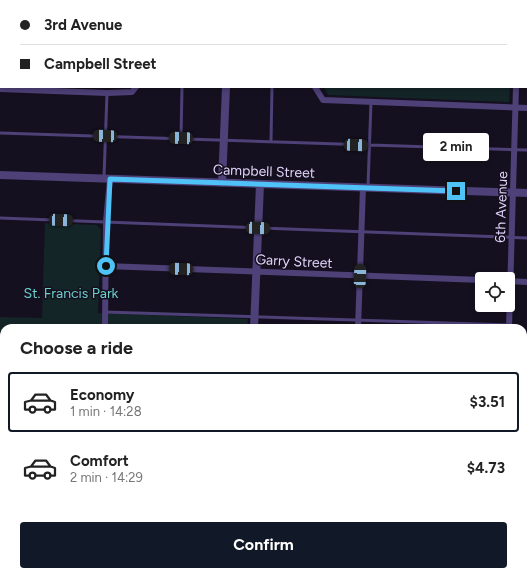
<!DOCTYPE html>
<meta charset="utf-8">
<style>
:root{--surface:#fff;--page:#f2f2f2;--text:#222;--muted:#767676;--line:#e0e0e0;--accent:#111827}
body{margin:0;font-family:Figtree,sans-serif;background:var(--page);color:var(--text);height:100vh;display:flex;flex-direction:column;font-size:15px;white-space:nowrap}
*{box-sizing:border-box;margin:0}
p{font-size:13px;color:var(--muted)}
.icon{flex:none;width:22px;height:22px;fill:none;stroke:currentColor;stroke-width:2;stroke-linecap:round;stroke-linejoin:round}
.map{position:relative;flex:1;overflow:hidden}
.side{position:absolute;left:0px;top:324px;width:527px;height:252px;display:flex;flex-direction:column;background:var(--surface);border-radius:12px 12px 0 0;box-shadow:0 2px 6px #0003}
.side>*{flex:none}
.hud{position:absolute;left:0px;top:0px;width:527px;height:88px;box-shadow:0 2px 6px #0003;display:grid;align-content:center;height:88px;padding:0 20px;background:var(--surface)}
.fabs{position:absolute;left:475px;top:272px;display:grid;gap:8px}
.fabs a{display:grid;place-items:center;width:40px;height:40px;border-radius:4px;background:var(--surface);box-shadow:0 2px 6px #0003;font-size:20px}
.end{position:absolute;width:18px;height:18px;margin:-9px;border:5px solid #4fc3f7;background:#111;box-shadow:0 0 0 2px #111}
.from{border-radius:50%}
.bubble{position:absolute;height:28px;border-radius:4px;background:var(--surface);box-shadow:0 2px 6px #0003;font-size:13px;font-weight:700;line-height:28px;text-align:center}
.car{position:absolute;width:12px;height:24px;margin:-12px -6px;border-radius:5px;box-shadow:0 0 3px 1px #0007;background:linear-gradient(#222 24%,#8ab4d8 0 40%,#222 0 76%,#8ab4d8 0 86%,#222 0)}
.hud b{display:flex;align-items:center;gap:14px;height:38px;font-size:15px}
.hud b+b{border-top:1px solid var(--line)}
.hud i{width:10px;height:10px;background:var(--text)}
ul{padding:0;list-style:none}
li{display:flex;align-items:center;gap:12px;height:60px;margin:0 8px 6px;padding:0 12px;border:2px solid transparent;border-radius:4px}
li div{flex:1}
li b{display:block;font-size:15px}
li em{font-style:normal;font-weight:700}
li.current{border-color:var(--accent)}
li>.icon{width:36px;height:36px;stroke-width:1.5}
h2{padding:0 20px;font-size:18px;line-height:48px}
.cta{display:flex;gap:8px;margin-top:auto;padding:8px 20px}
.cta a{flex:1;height:46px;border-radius:4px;background:var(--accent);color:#fff;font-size:16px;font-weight:700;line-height:46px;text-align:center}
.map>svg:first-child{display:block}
.green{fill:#142528}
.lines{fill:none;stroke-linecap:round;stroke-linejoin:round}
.path{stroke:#3e97a3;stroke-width:1;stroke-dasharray:2 3;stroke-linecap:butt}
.service{stroke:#4d4178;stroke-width:3}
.minor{stroke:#4d4178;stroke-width:6}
.tertiary{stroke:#4d4178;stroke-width:8}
.route{stroke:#4fc3f7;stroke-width:5}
.labels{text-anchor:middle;stroke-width:3;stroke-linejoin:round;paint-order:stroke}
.street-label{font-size:14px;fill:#dfd4f9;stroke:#15101f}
.park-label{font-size:14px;fill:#6acfc9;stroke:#15101f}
</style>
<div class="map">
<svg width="527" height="576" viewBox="0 0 527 576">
<rect width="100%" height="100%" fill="#15101f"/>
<path class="green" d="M 324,87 L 510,87 L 509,102 L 328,95 Z
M 45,223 L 97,225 L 101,230 L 98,313 L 248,319 L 247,328 L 4,328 L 4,461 L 0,461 L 0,317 L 42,318 Z
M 527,461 L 527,576 L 501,576 L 503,572 L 523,572 L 523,462 Z"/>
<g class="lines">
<path class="path" d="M 523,474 L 527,473
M 523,542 L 527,538
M 511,576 L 515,572"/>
<path class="service" d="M 185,1 L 185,0
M 274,1 L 274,0
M 524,1 L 524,0
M 0,45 L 1,45
M 526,65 L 527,65
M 0,133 L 527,150
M 181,138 L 182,87
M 271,141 L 272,87
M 104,177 L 107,93
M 368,186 L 371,102
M 0,218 L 527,238
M 105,312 L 509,325
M 0,510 L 4,510
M 77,576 L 78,572
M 205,576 L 205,572
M 283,576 L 284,572
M 391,576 L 391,572"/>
<path class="minor" d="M 14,0 L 60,1
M 142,1 L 142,0
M 430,1 L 430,0
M 439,1 L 439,0
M 526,18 L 527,18
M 315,87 L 323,100 L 527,108
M 0,89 L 107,93 L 132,92 L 136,87
M 105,266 L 482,280
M 508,281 L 527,282
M 105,328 L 106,221 L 110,179
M 358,328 L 363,187
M 509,328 L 516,87
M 523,372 L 527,372
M 0,470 L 4,470
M 0,550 L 4,548
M 169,576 L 169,572
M 350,576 L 350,572
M 494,576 L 496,572"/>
<path class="tertiary" d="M 229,1 L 229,0
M 0,175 L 527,193
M 222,183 L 226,87
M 254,328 L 260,184
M 245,576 L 245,572"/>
</g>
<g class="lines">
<path class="route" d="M 106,266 L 110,179 L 456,191"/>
</g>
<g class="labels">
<g class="street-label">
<text transform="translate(264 171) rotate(2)" y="5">Campbell Street</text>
<text transform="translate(501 207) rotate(-88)" y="5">6th Avenue</text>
<text transform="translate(294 261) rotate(3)" y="5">Garry Street</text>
</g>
<g class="park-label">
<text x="71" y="298">St. Francis Park</text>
</g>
</g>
</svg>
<div class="fabs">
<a><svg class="icon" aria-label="locate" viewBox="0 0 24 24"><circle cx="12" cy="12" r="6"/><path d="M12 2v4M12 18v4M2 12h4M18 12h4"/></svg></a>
</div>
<i class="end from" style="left:106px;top:266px"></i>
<i class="end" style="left:456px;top:191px"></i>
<div class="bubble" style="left:423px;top:133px;width:66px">2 min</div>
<i class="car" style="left:105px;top:136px;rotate:272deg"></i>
<i class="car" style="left:181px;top:138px;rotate:272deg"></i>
<i class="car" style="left:356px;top:145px;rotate:92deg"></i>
<i class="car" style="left:61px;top:220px;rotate:92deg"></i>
<i class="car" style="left:258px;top:228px;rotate:92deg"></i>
<i class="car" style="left:181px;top:269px;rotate:272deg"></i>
<i class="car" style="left:360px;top:276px;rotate:2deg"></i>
<div class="hud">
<b><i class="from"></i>3rd Avenue</b>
<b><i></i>Campbell Street</b>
</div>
<section class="side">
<h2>Choose a ride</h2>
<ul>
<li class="current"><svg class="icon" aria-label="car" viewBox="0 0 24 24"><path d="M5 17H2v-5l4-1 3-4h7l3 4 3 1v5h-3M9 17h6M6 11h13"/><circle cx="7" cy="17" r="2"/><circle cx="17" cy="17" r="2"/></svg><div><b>Economy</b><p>1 min · 14:28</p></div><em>$3.51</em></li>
<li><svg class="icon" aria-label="car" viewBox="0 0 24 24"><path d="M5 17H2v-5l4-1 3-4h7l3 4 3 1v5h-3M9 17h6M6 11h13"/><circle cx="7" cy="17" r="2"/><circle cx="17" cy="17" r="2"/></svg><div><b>Comfort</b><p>2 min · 14:29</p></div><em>$4.73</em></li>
</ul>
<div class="cta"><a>Confirm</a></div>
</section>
</div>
